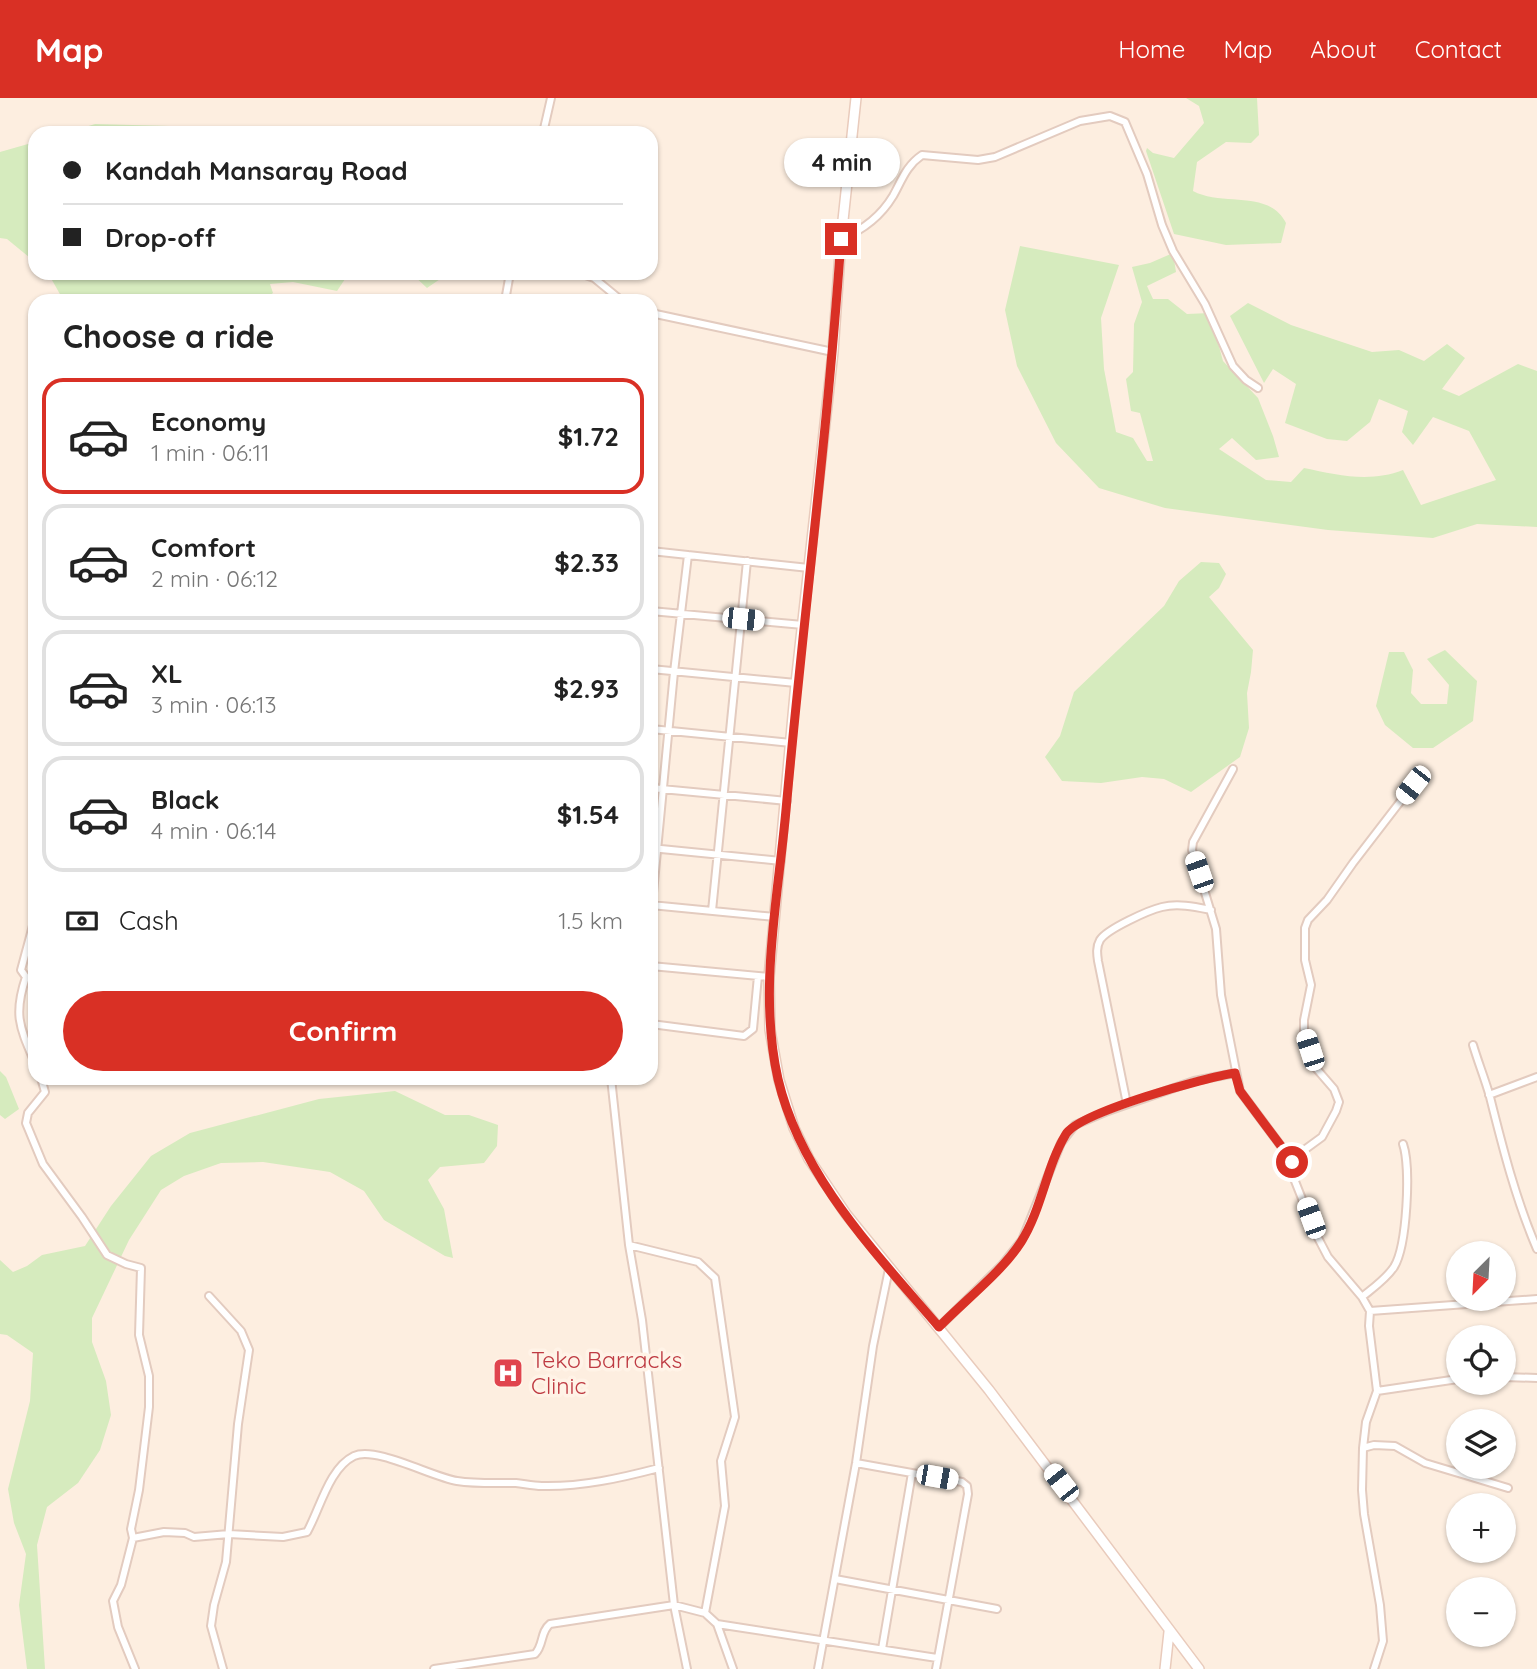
<!DOCTYPE html>
<meta charset="utf-8">
<style>
:root{--surface:#fff;--page:#f6f6f6;--text:#222;--muted:#767676;--line:#e0e0e0;--accent:#d93025}
body{margin:0;font-family:Quicksand,sans-serif;background:var(--page);color:var(--text);height:100vh;display:flex;flex-direction:column;font-size:26px;white-space:nowrap}
*{box-sizing:border-box;margin:0}
p{font-size:23px;color:var(--muted)}
.icon{flex:none;width:38px;height:38px;fill:none;stroke:currentColor;stroke-width:2;stroke-linecap:round;stroke-linejoin:round}
.map{position:relative;flex:1;overflow:hidden}
.side{position:absolute;left:28px;top:196px;width:630px;height:791px;display:flex;flex-direction:column;background:var(--surface);border-radius:21px;box-shadow:0 2px 5px #0004}
.side>*{flex:none}
.top-card{position:absolute;left:28px;top:28px;width:630px;height:154px;border-radius:21px;box-shadow:0 2px 5px #0004;display:grid;align-content:center;height:154px;padding:0 35px;background:var(--surface)}
.needle{width:46px;rotate:204deg}
.controls{position:absolute;left:1446px;top:1143px;display:grid;gap:14px}
.controls a{display:grid;place-items:center;width:70px;height:70px;border-radius:50%;background:var(--surface);box-shadow:0 2px 5px #0004;font-size:35px}
.end{position:absolute;width:32px;height:32px;margin:-16px;border:9px solid #d93025;background:#fff;box-shadow:0 0 0 4px #fff}
.from{border-radius:50%}
.bubble{position:absolute;height:49px;border-radius:24px;background:var(--surface);box-shadow:0 2px 5px #0004;font-size:23px;font-weight:700;line-height:49px;text-align:center}
.car{position:absolute;width:21px;height:42px;margin:-21px -10px;border-radius:9px;box-shadow:0 0 5px 2px #0007;background:linear-gradient(#fff 24%,#345 0 40%,#fff 0 76%,#345 0 86%,#fff 0)}
.top-card b{display:flex;align-items:center;gap:24px;height:66px;font-size:26px}
.top-card b+b{border-top:2px solid var(--line)}
.top-card i{width:18px;height:18px;background:var(--text)}
ul{padding:0;list-style:none}
li{display:flex;align-items:center;gap:21px;height:116px;margin:0 14px 10px;padding:0 21px;border:4px solid var(--line);border-radius:21px}
li div{flex:1}
li b{display:block;font-size:26px}
li em{font-style:normal;font-weight:700}
li.selected{border-color:var(--accent)}
li>.icon{width:63px;height:63px;stroke-width:1.5}
h2{padding:0 35px;font-size:32px;line-height:84px}
.pay{display:flex;align-items:center;gap:18px;height:77px;padding:0 35px;font-size:26px}
.pay p{margin-inline-start:auto}
.primary-button{display:flex;gap:14px;margin-top:auto;padding:14px 35px}
.primary-button a{flex:1;height:80px;border-radius:42px;background:var(--accent);color:#fff;font-size:28px;font-weight:700;line-height:80px;text-align:center}
header{display:flex;align-items:center;gap:42px;box-sizing:border-box;height:98px;padding:0 35px;background:var(--accent);color:#fff}
header strong{font-size:33px}
nav{display:flex;gap:38px;margin-inline-start:auto;font-size:24px}
.map>svg:first-child{display:block}
.green{fill:#d6ebbe}
.lines{fill:none;stroke-linecap:round;stroke-linejoin:round}
.street-casing{stroke:#e3cbbf;stroke-width:10}
.secondary-casing{stroke:#e9cbbc;stroke-width:12}
.street{stroke:#fff;stroke-width:6}
.secondary{stroke:#fff;stroke-width:9}
.route{stroke:#d93025;stroke-width:9}
.labels{text-anchor:middle;stroke-width:7;stroke-linejoin:round;paint-order:stroke}
.health-label{font-size:23px;fill:#be3a42;stroke:#fff3e7;text-anchor:start}
</style>
<header>
<strong>Map</strong>
<nav><a>Home</a><a>Map</a><a>About</a><a>Contact</a></nav>
</header>
<div class="map">
<svg width="1537" height="1571" viewBox="0 0 1537 1571">
<rect width="100%" height="100%" fill="#fdeee0"/>
<path class="green" d="M 1186,0 L 1257,0 L 1259,37 L 1251,45 L 1226,44 L 1197,64 L 1193,93 C 1223,109 1269,91 1286,125 L 1281,145 L 1226,147 L 1174,136 L 1146,53 L 1147,50 L 1153,55 L 1174,60 L 1204,25 L 1199,8 Z
M 95,26 L 170,28 L 183,35 L 66,35 Z
M 35,44 L 35,164 L 7,141 L 0,140 L 0,54 Z
M 1020,148 L 1119,167 L 1101,220 L 1104,271 L 1116,334 L 1133,340 L 1147,363 L 1153,363 L 1140,315 L 1131,313 L 1126,281 L 1133,274 L 1134,226 L 1142,204 L 1132,169 L 1150,165 L 1173,155 L 1176,174 L 1147,188 L 1153,201 L 1168,201 L 1187,216 L 1210,215 L 1223,263 L 1258,300 L 1273,338 L 1279,359 L 1256,362 L 1232,340 L 1219,351 L 1266,382 L 1291,384 L 1304,370 C 1337,377 1370,385 1403,372 L 1421,407 L 1496,382 L 1469,333 L 1433,319 L 1413,347 L 1402,334 L 1408,313 L 1379,301 L 1370,324 L 1347,343 L 1327,341 L 1285,325 L 1296,286 L 1273,271 L 1264,285 L 1230,218 L 1248,205 L 1291,227 L 1372,254 L 1399,252 L 1424,263 L 1447,246 L 1465,260 L 1442,291 L 1459,298 L 1518,266 L 1537,273 L 1537,429 L 1477,426 L 1433,440 L 1328,432 L 1165,410 L 1099,390 L 1056,345 L 1017,268 L 1005,212 Z
M 48,175 L 349,175 L 337,193 L 293,184 L 270,186 L 273,195 L 262,203 L 62,203 L 61,198 Z
M 411,175 L 449,175 L 427,190 Z
M 1201,464 L 1219,465 L 1226,476 L 1219,490 L 1209,499 L 1253,552 L 1251,574 L 1247,595 L 1249,630 L 1240,659 L 1191,694 L 1164,681 L 1142,679 L 1101,685 L 1062,683 L 1045,659 L 1060,638 L 1074,594 L 1164,508 L 1179,483 Z
M 1445,552 L 1477,583 L 1473,623 L 1433,650 L 1413,650 L 1385,627 L 1376,608 L 1389,554 L 1404,554 L 1413,572 L 1411,595 L 1421,606 L 1447,606 L 1449,587 L 1427,561 Z
M 0,973 L 6,979 L 19,1011 L 5,1021 L 0,1017 Z
M 395,993 L 445,1017 L 469,1017 L 498,1027 L 497,1048 L 484,1065 L 440,1069 L 428,1082 L 444,1111 L 453,1160 L 445,1158 L 384,1122 L 364,1093 L 330,1074 L 263,1064 L 221,1065 L 184,1078 L 161,1092 L 129,1142 L 92,1220 L 92,1244 L 106,1283 L 111,1317 L 100,1352 L 78,1385 L 47,1409 L 37,1447 L 45,1571 L 27,1571 L 19,1507 L 26,1456 L 14,1425 L 8,1391 L 30,1303 L 33,1255 L 7,1237 L 0,1236 L 0,1162 L 13,1174 L 27,1168 L 42,1157 L 85,1148 L 111,1108 L 151,1058 L 190,1035 L 319,1001 Z"/>
<g class="lines">
<g class="street-casing">
<path id="street" d="M 543,35 L 551,0
M 841,141 C 863,132 881,118 893,98 C 902,82 906,68 922,57 L 978,62 L 995,59 L 1080,23 L 1110,18 L 1125,24 L 1147,76 L 1162,127 L 1173,153 L 1205,206 L 1233,268 L 1246,282 L 1258,290
M 580,175 L 594,180 L 622,203
M 505,203 L 510,175
M 651,215 L 833,254
M 651,453 L 809,470
M 651,513 L 803,527
M 651,571 L 796,585
M 651,631 L 791,645
M 1233,671 L 1193,744 L 1192,752 L 1216,831 L 1221,897 L 1240,993 L 1281,1048 L 1316,1136 L 1328,1159 L 1362,1199 L 1370,1213 L 1369,1228 L 1377,1293 L 1366,1324 L 1363,1350 L 1362,1392 L 1364,1416 L 1380,1507 L 1383,1543 L 1374,1571
M 651,690 L 787,703
M 651,750 L 781,763
M 651,807 L 775,819
M 712,813 L 747,463
M 651,816 L 674,574 L 688,457
M 35,820 L 21,872 L 26,879 C 13,917 20,930 35,965
M 651,868 L 769,879
M 651,926 L 744,938 L 753,931 L 758,878
M 1473,947 C 1478,964 1485,981 1490,999 C 1503,1051 1516,1102 1537,1151
M 41,980 L 45,994 L 28,1015 L 26,1025 L 43,1066 L 82,1119 L 107,1157 L 126,1166 L 141,1170 L 139,1237 L 149,1278 L 149,1309 L 139,1392 L 131,1431 L 133,1440 L 121,1487 L 113,1503 L 118,1529 L 135,1571
M 611,980 L 629,1147 L 642,1222 L 674,1507 L 687,1571
M 1489,997 L 1537,979
M 1127,1006 L 1098,863 C 1097,856 1096,849 1100,842 C 1107,831 1149,812 1162,809 C 1178,805 1196,809 1211,812
M 1291,1070 L 1296,1058 L 1322,1039 L 1336,1013 L 1339,1004 L 1334,991 L 1315,969 L 1304,935 L 1304,922 L 1311,887 L 1305,862 L 1305,830 L 1308,822 L 1327,802 L 1353,765 L 1413,687
M 629,1147 L 698,1164 L 715,1180 L 735,1319 L 721,1363 L 725,1408 L 705,1515 L 717,1526 L 733,1571
M 209,1198 L 241,1233 L 249,1252 L 238,1326 L 226,1464 L 214,1507 L 211,1528 L 223,1571
M 1362,1199 C 1373,1190 1386,1181 1394,1169 C 1407,1148 1411,1069 1403,1046
M 1370,1213 L 1537,1201
M 939,1229 L 1002,1167 L 1022,1142 L 1061,1045 L 1075,1027 L 1108,1013 L 1194,983 L 1235,975
M 1503,1279 L 1537,1280
M 1377,1293 L 1458,1281
M 1363,1350 L 1374,1347 L 1395,1348 L 1425,1365 L 1508,1390
M 856,1365 L 962,1384 L 967,1388 L 968,1396 L 936,1571
M 133,1440 L 164,1434 L 185,1435 L 194,1439 L 229,1436 L 283,1439 L 307,1434 C 320,1411 329,1370 354,1358 C 376,1348 432,1379 457,1383 C 476,1386 496,1385 516,1385 C 525,1386 533,1388 542,1388 C 581,1389 621,1380 659,1370
M 835,1481 L 997,1511
M 717,1526 L 937,1560
M 882,1551 L 912,1375
M 434,1571 L 535,1556 C 544,1547 540,1534 550,1526 L 674,1507 L 705,1515
M 818,1571 L 856,1365 L 873,1248 L 889,1171"/>
</g>
<g class="secondary-casing">
<path id="secondary" d="M 856,0 L 841,141 L 833,254 L 796,585 L 769,879 L 770,932 L 779,982 L 794,1030 L 809,1061 L 846,1116 L 989,1292 L 1199,1571
M 1165,1571 L 1169,1534"/>
</g>
<use href="#street" class="street"/>
<use href="#secondary" class="secondary"/>
</g>
<g class="lines">
<path class="route" d="M 841,141 C 828,332 803,522 786,712 C 778,801 758,893 778,981 C 801,1079 876,1155 939,1229 C 964,1203 1002,1174 1021,1144 C 1042,1111 1046,1069 1066,1036 C 1080,1014 1207,979 1235,975 L 1240,993 L 1281,1048 L 1290,1072 L 1292,1064"/>
</g>
<defs>
<g id="hospital-square" transform="scale(1.575)"><rect x="-9" y="-9" width="18" height="18" rx="4" fill="#e0444e" stroke="#fff3e7"/><path d="M-5-5h3v3.5h4V-5h3V5h-3V1.5h-4V5h-3Z" fill="#fff"/></g>
</defs>
<g fill-rule="evenodd">
<use href="#hospital-square" x="508" y="1275"/>
</g>
<g class="labels">
<g class="health-label">
<text x="531" y="1270">Teko Barracks<tspan x="531" dy="26">Clinic</tspan></text>
</g>
</g>
</svg>
<div class="controls">
<a><svg class="needle" viewBox="-14 -14 28 28"><path d="M0-13l5 13h-10z" fill="#e53935"/><path d="M0 13l5-13h-10z" fill="#767676"/></svg></a>
<a><svg class="icon" aria-label="locate" viewBox="0 0 24 24"><circle cx="12" cy="12" r="6"/><path d="M12 2v4M12 18v4M2 12h4M18 12h4"/></svg></a>
<a><svg class="icon" aria-label="layers" viewBox="0 0 24 24"><path d="M12 4l9 5-9 5-9-5zM3 14l9 5 9-5"/></svg></a>
<a>+</a>
<a>−</a>
</div>
<i class="end from" style="left:1292px;top:1064px"></i>
<i class="end" style="left:841px;top:141px"></i>
<div class="bubble" style="left:784px;top:40px;width:116px">4 min</div>
<i class="car" style="left:743px;top:521px;rotate:96deg"></i>
<i class="car" style="left:1413px;top:687px;rotate:218deg"></i>
<i class="car" style="left:1199px;top:774px;rotate:341deg"></i>
<i class="car" style="left:1310px;top:952px;rotate:342deg"></i>
<i class="car" style="left:1311px;top:1120px;rotate:340deg"></i>
<i class="car" style="left:937px;top:1379px;rotate:100deg"></i>
<i class="car" style="left:1061px;top:1385px;rotate:322deg"></i>
<div class="top-card">
<b><i class="from"></i>Kandah Mansaray Road</b>
<b><i></i>Drop-off</b>
</div>
<section class="side">
<h2>Choose a ride</h2>
<ul>
<li class="selected"><svg class="icon" aria-label="car" viewBox="0 0 24 24"><path d="M5 17H2v-5l4-1 3-4h7l3 4 3 1v5h-3M9 17h6M6 11h13"/><circle cx="7" cy="17" r="2"/><circle cx="17" cy="17" r="2"/></svg><div><b>Economy</b><p>1 min · 06:11</p></div><em>$1.72</em></li>
<li><svg class="icon" aria-label="car" viewBox="0 0 24 24"><path d="M5 17H2v-5l4-1 3-4h7l3 4 3 1v5h-3M9 17h6M6 11h13"/><circle cx="7" cy="17" r="2"/><circle cx="17" cy="17" r="2"/></svg><div><b>Comfort</b><p>2 min · 06:12</p></div><em>$2.33</em></li>
<li><svg class="icon" aria-label="car" viewBox="0 0 24 24"><path d="M5 17H2v-5l4-1 3-4h7l3 4 3 1v5h-3M9 17h6M6 11h13"/><circle cx="7" cy="17" r="2"/><circle cx="17" cy="17" r="2"/></svg><div><b>XL</b><p>3 min · 06:13</p></div><em>$2.93</em></li>
<li><svg class="icon" aria-label="car" viewBox="0 0 24 24"><path d="M5 17H2v-5l4-1 3-4h7l3 4 3 1v5h-3M9 17h6M6 11h13"/><circle cx="7" cy="17" r="2"/><circle cx="17" cy="17" r="2"/></svg><div><b>Black</b><p>4 min · 06:14</p></div><em>$1.54</em></li>
</ul>
<div class="pay"><svg class="icon" aria-label="cash" viewBox="0 0 24 24"><path d="M3 7h18v10H3z"/><circle cx="12" cy="12" r="2"/></svg>Cash<p>1.5 km</p></div>
<div class="primary-button"><a>Confirm</a></div>
</section>
</div>
